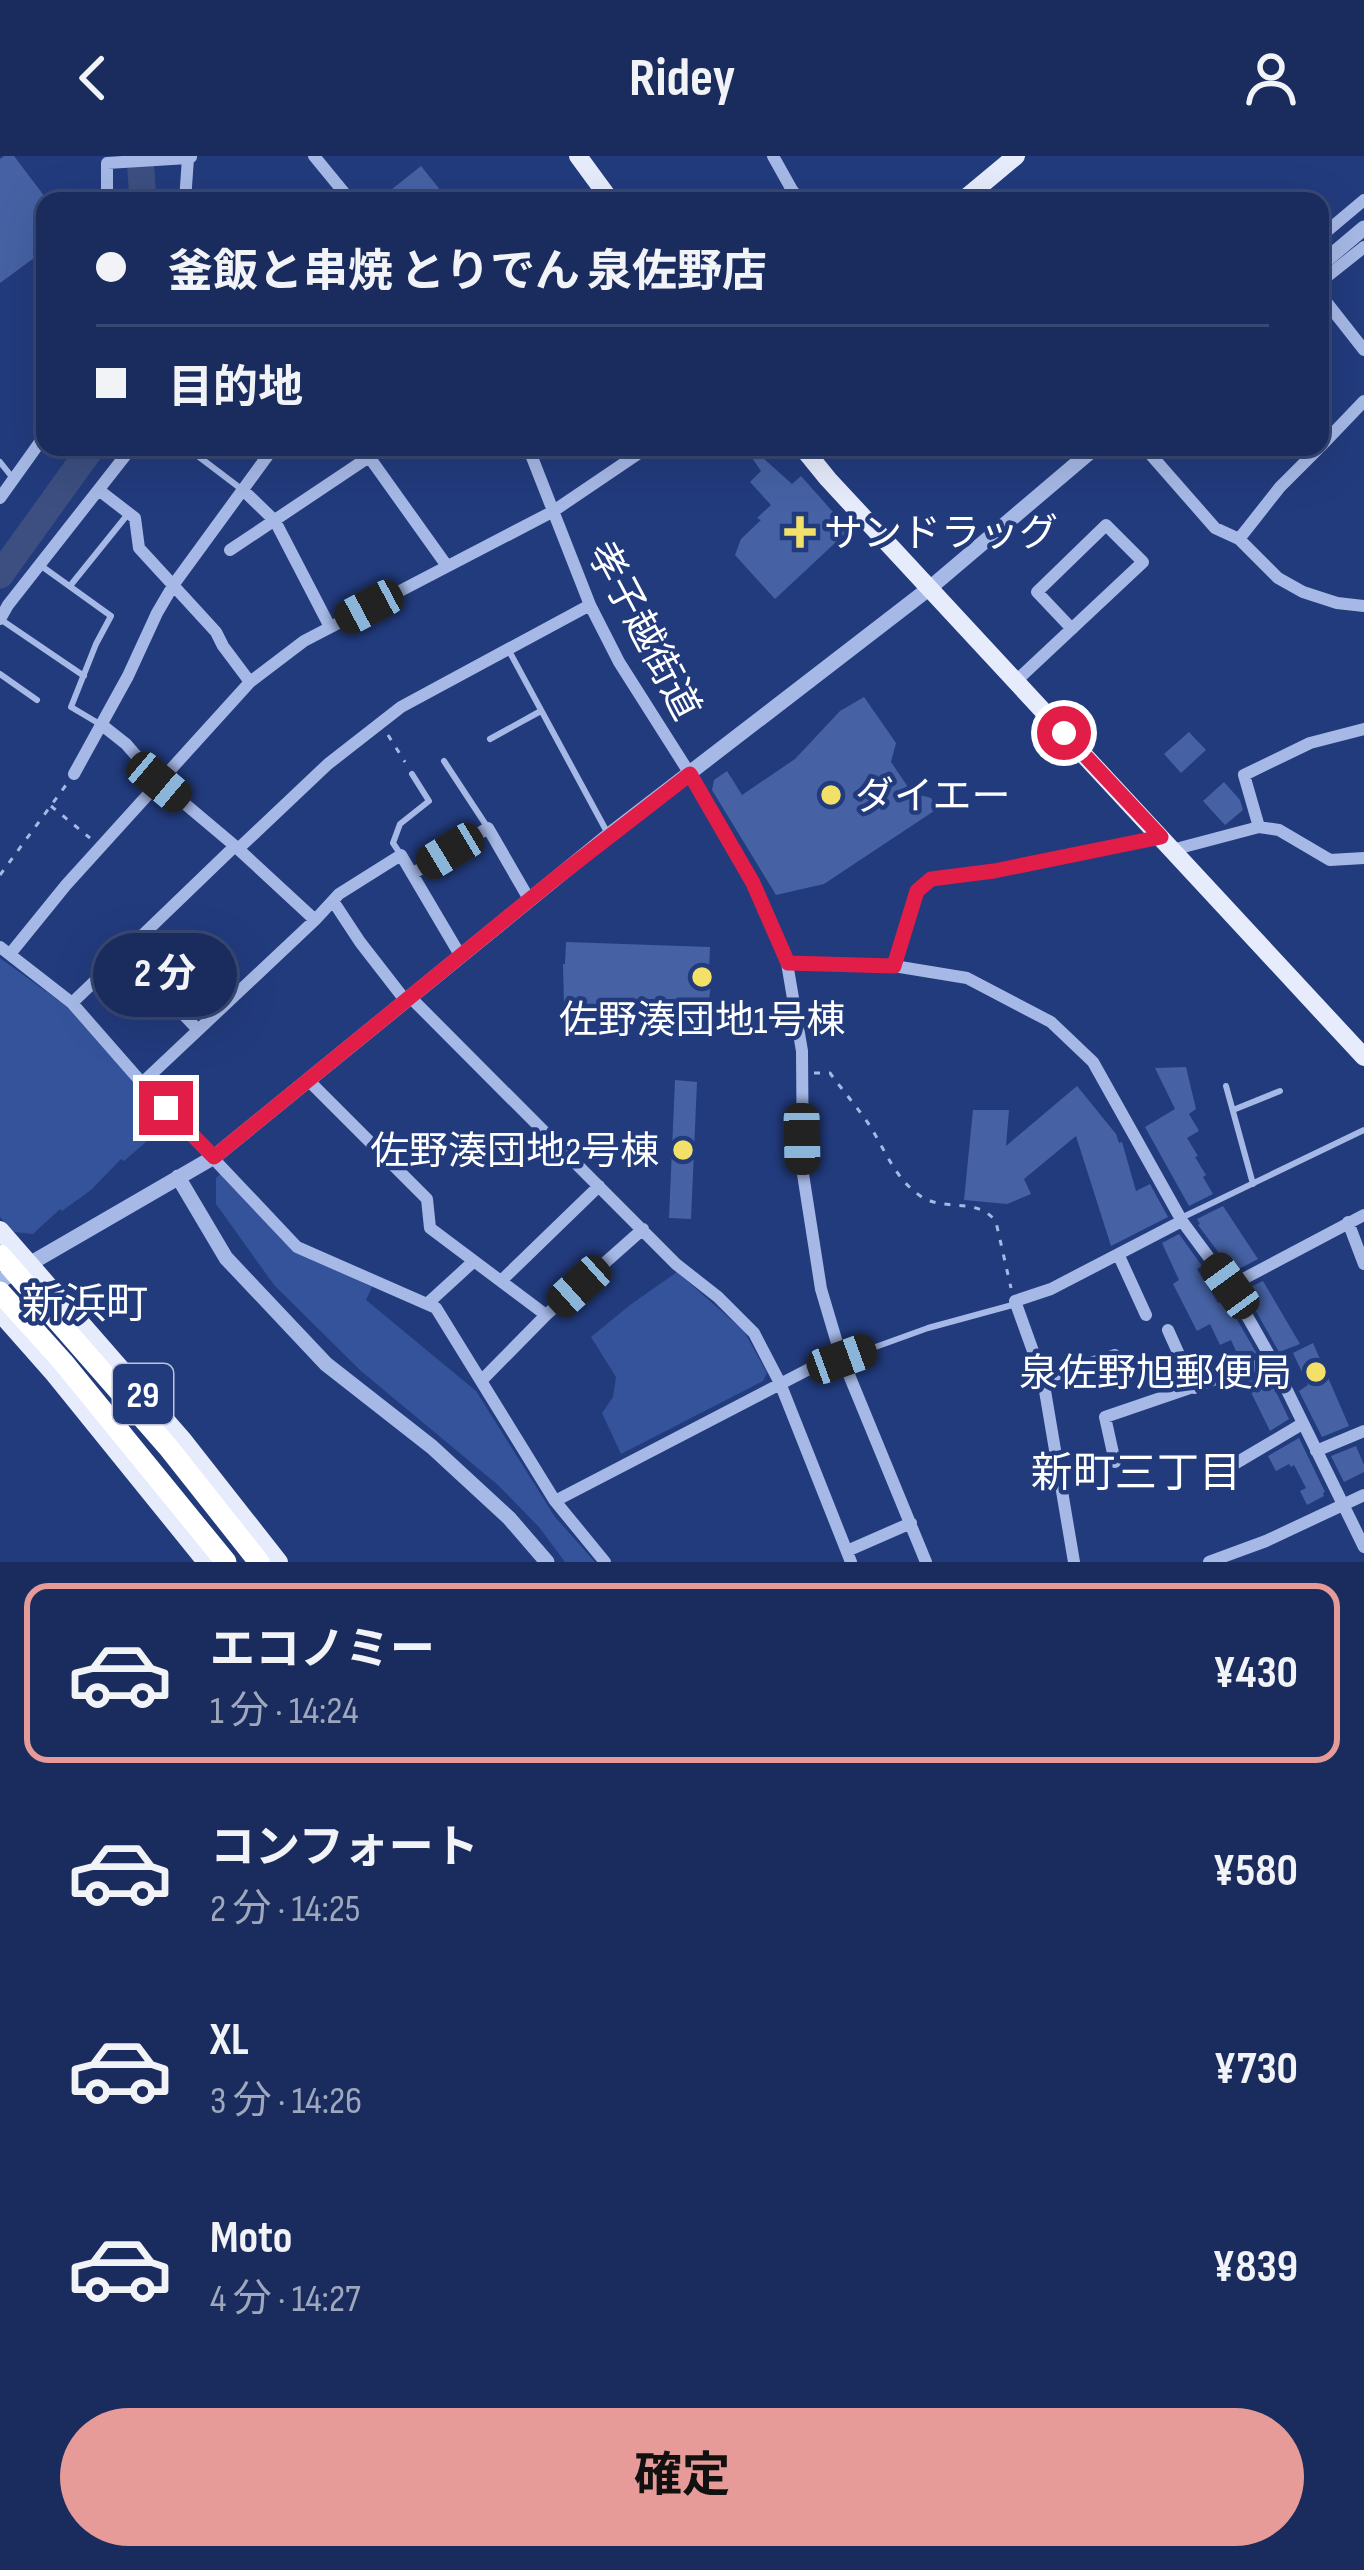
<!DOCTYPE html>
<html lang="ja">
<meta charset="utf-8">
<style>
:root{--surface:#1a2c5e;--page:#233464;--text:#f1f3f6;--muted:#9fa7bc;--line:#384873;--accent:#e69b98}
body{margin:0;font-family:"Sofia Sans Condensed","Noto Sans JP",sans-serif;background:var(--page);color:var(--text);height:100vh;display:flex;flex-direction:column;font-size:45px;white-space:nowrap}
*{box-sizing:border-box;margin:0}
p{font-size:39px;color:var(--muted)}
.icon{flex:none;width:66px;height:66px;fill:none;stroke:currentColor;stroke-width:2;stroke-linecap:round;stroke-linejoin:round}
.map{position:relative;height:1406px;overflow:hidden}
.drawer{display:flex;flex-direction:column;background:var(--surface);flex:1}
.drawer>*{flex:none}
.banner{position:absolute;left:36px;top:36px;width:1293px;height:264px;border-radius:24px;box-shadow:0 12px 48px #0002,0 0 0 3px var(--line);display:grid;align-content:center;height:264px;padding:0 60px;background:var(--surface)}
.end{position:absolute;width:54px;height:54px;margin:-27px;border:15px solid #e11d48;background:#fff;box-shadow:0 0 0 6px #fff}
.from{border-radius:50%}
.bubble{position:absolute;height:84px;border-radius:42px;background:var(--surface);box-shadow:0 12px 48px #0002,0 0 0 3px var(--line);font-size:39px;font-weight:700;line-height:84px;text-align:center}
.car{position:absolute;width:36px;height:72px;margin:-36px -18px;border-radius:15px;box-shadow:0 0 9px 3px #0007;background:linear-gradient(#222 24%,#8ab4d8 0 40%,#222 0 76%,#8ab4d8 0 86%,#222 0)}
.banner b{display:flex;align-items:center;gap:42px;height:114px;font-size:45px}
.banner b+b{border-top:3px solid var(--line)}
.banner i{width:30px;height:30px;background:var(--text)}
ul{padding:21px 0 0;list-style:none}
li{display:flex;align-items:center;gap:36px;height:180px;margin:0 24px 18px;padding:0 36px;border:6px solid transparent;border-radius:24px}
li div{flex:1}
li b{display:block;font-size:45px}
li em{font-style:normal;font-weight:700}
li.selected{border-color:var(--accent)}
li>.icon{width:108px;height:108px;stroke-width:1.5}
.cta{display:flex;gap:24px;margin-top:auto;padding:24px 60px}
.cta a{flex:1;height:138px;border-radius:72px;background:var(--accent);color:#111;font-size:48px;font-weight:700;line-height:138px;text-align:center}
header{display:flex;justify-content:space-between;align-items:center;height:156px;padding:0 60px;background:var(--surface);font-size:54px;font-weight:700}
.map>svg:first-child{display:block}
.green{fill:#35539b}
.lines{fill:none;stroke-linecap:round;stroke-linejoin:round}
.river{stroke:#3c4f80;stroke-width:27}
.building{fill:#4662a4}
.path{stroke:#a6b9e6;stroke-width:3;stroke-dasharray:6 9;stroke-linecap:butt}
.service{stroke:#a6b9e6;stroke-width:6}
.minor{stroke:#a6b9e6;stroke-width:12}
.tertiary{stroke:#a6b9e6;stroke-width:15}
.primary{stroke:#e7ecfd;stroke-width:18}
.motorway{stroke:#fff;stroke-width:21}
.motorway-bridge{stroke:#fff;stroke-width:21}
.route{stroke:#e11d48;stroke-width:15}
.poi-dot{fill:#f2e068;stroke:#223b7d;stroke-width:4.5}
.labels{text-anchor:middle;stroke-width:9;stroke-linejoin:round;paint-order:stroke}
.shield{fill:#223b7d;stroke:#bdc4d8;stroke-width:3}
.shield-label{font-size:36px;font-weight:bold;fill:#fff}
.poi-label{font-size:39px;fill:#fff;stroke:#223b7d;text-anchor:start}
.street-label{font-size:39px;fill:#fff;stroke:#223b7d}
.neighbourhood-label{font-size:42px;fill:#fff;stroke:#223b7d}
</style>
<header><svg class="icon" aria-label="back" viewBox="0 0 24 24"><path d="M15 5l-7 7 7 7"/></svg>Ridey<svg class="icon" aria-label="person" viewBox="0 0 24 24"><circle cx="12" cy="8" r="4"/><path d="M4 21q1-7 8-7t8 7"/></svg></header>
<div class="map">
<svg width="1364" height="1406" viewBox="0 0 1364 1406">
<rect width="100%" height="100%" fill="#223b7d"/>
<path class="green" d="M 0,802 L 69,852 L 170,965 L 124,1005 L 121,1003 L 91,1034 L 62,1055 L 60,1053 L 33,1078 L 14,1076 L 0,1061 Z
M 221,1017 L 294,1094 L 372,1131 L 366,1144 L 476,1235 L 555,1361 L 595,1406 L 565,1406 L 539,1371 L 498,1329 L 361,1215 L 274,1129 L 216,1048 L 216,1022 Z
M 677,1116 L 744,1175 L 767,1217 L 763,1225 L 621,1298 L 602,1257 L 613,1241 L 616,1221 L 591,1181 L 630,1149 Z"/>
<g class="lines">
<path class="river" d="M 140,0 L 143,45
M 0,419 L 92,291"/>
</g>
<path class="building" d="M 4,0 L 14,0 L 45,41 L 45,94 L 0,127 L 0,3 Z
M 421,10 L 449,45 L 377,45 Z
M 751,291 L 792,328 L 801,320 L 849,374 L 775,443 L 735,399 L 741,383 L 761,364 L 757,362 L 771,349 L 750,326 L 761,315 L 747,295 Z
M 864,541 L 896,587 L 891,606 L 912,637 L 931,642 L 937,653 L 824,728 L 776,739 L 712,634 L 714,624 L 727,615 L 742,639 L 795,603 L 840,555 Z
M 1189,576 L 1206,594 L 1181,617 L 1164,598 Z
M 1224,626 L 1240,644 L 1243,654 L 1225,669 L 1203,645 Z
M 566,786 L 710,791 L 709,814 L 712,815 L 708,856 L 564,850 L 563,808 L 565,808 Z
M 1186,911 L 1196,953 L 1189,958 L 1199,975 L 1187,982 L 1198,1000 L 1195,1001 L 1206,1019 L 1203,1021 L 1213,1038 L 1189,1050 L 1145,971 L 1175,953 L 1155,912 Z
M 675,924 L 697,926 L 691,1063 L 669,1062 Z
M 1077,930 L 1116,978 L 1119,987 L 1122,986 L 1136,1035 L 1150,1028 L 1168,1061 L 1111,1090 L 1076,980 L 1024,1023 L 1031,1038 L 1007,1048 L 964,1044 L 973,954 L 1009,954 L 1006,990 Z
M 1223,1050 L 1258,1103 L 1233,1116 L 1198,1069 L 1200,1068 L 1197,1063 Z
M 1179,1078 L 1202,1110 L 1197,1113 L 1218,1147 L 1225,1143 L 1257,1198 L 1240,1204 L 1231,1184 L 1220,1189 L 1210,1168 L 1197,1175 L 1173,1128 L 1179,1124 L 1162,1087 Z
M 1263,1125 L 1300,1188 L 1279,1196 L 1244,1134 Z
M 1313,1187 L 1349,1270 L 1322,1281 L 1299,1235 L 1308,1229 L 1293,1197 Z
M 1267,1217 L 1289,1263 L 1270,1275 L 1245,1224 Z
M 1299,1282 L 1325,1336 L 1323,1337 L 1324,1340 L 1307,1349 L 1300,1335 L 1306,1332 L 1294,1309 L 1291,1311 L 1289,1308 L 1276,1315 L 1268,1300 Z
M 1356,1290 L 1364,1309 L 1364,1316 L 1344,1326 L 1331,1300 Z"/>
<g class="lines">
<path class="path" d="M 388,579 L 405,606
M 51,650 L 90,682
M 0,719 L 66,629
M 814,917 L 830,917 C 843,935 858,952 870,970 C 885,994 895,1022 919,1039 C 943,1057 978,1040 996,1066 L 1011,1132"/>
<path class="service" d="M 186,291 L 240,332
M 0,306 L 12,321
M 40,409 L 111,460 L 96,488 L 71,551 L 98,567
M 70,430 L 128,358
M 3,465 L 84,520
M 508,493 L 607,676
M 0,518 L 37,544
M 490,583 L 539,556
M 444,605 L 486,669
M 399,696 L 393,687 L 400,668 L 429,645 L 412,618
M 1226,930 L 1253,1028
M 1233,954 L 1280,935
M 1181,1062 L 1364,974
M 845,1202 L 928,1172 L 1016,1148"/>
<path class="minor" d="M 314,0 L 351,45
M 773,0 L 792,34 L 801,45
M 107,45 L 107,7 L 188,2
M 185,45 L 188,2 L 191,1
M 1320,81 L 1364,44
M 1320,126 L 1364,91
M 1320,138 L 1364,194
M 362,291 L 447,410
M 528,291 L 590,449 L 619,506 L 690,618 L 753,727 L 787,807 L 802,895 L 803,1018 L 821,1133 L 840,1197 L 926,1406
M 1144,291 L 1215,372 L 1239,383 L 1278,422 L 1303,436 L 1337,447 L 1364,450
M 1320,291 L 1364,245
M 243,334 L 275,365 L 330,471
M 100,335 L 135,362 L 139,392 L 216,476 L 223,490 L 250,526
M 0,342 L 45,279
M 1239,383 L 1280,331 L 1320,291
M 230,394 L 369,301
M 0,463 L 8,449 L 132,291
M 1016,525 L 1143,406 L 1106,369 L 1037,436 L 1072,473
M 102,569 L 126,588 L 159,626 L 235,690 L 315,764
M 74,618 L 128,520 L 157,457 L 174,428 L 274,291
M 1259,671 L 1244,619 L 1310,587 L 1364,573
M 238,693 L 328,608 L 401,551 L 590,449
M 1172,694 L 1259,671 L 1279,674 L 1330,704 L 1364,702
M 412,718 L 488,672 L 529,743
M 333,745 L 360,786 L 405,844
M 0,791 L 72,847 L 142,927 L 297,1091 L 436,1152 L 555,1345 L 605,1406
M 125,796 L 198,874
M 10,798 L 66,729 L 250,526 L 304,485 L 552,356 L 648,291
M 787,807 L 894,810 L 967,822 L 1051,866 L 1093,906 L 1182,1065 L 1230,1130 L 1272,1204 L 1364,1391
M 894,810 L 917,735 L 931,723 L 994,715 L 1161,681
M 409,840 L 676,1108 L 718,1141 L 754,1177 L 780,1227 L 851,1406
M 72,847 L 235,690
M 308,924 L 427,1043 L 430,1072 L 546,1159
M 142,927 L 315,764 L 339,738 L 401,699 L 460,799
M 1348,1066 L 1364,1108
M 1119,1100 L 1146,1159
M 501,1125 L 599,1030
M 1230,1130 L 1364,1059
M 427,1148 L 474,1105
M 1168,1174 L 1194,1232
M 1043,1223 L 1115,1199
M 481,1225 L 546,1159 L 643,1073
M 1316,1295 L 1364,1275
M 1115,1306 L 1105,1261 L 1272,1204
M 1231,1310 L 1302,1268
M 555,1345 L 840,1197
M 847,1395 L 911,1367
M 1074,1406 L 1043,1223 L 1015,1145 L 1051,1133 L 1182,1065
M 1209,1406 L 1266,1385 L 1364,1339"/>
<path class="tertiary" d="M 1320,109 L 1364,72
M 178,1021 L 226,1102 L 326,1208 L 432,1291 L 509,1362 L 547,1406
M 0,1125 L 214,1001 L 609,679 L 931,431 L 1096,291"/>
<path class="primary" d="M 578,0 L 611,45
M 962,45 L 1016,0
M 802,291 L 828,323 L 1364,901
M 0,1074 L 184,1285 L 279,1406
M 0,1157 L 54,1218 L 206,1406"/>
<path class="motorway" d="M 0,1136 L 63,1206 L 226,1406"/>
<path class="motorway-bridge" d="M 0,1099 L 168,1291 L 259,1406"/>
</g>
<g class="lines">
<path class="route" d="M 166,952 L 214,1001 L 556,722 L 690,618 L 753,727 L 788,807 L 894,810 L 917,735 L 931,723 L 994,715 L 1161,681 L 1064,577"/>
</g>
<g class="poi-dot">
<path d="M794 358h12v12h12v12h-12v12h-12v-12h-12v-12h12z"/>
<circle cx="831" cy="639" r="12"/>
<circle cx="702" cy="821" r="12"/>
<circle cx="683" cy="994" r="12"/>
<circle cx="1316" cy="1216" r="12"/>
</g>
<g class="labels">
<rect class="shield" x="113" y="1208" width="60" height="60" rx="9"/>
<g class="shield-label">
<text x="143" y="1251">29</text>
</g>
<g class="poi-label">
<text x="824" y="390">サンドラッグ</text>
<text x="855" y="653">ダイエー</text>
<text x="702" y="877" text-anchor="middle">佐野湊団地1号棟</text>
<text x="659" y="1008" text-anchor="end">佐野湊団地2号棟</text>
<text x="1292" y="1230" text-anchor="end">泉佐野旭郵便局</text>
</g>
<g class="street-label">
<text transform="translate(645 474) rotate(62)" y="14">孝子越街道</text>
</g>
<g class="neighbourhood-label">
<text x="85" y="1162">新浜町</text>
<text x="1136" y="1331">新町三丁目</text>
</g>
</g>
</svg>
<i class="end from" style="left:1064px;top:577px"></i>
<i class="end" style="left:166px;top:952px"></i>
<div class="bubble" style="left:93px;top:777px;width:144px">2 分</div>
<i class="car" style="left:369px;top:451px;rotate:242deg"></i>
<i class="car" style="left:159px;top:626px;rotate:130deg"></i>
<i class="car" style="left:450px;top:695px;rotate:239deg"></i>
<i class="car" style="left:802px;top:983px;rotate:179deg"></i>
<i class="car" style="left:579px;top:1130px;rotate:228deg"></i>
<i class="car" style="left:1230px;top:1130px;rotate:324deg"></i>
<i class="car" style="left:842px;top:1203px;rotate:70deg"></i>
<div class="banner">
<b><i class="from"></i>釜飯と串焼 とりでん 泉佐野店</b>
<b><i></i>目的地</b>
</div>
</div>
<section class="drawer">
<ul>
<li class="selected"><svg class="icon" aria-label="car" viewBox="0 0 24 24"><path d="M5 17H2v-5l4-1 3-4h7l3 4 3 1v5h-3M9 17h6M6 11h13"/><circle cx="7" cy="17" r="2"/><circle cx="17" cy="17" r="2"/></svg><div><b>エコノミー</b><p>1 分 · 14:24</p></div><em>¥430</em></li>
<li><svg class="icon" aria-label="car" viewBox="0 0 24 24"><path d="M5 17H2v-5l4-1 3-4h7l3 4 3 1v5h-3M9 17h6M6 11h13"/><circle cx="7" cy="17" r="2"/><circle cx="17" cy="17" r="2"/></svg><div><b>コンフォート</b><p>2 分 · 14:25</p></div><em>¥580</em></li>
<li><svg class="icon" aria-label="car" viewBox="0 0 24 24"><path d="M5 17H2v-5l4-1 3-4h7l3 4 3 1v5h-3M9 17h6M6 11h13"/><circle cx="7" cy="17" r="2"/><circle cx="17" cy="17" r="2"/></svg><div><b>XL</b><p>3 分 · 14:26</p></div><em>¥730</em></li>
<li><svg class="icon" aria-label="car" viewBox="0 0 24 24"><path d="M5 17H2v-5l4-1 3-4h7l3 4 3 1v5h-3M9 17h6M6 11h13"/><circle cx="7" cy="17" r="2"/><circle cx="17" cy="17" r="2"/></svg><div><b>Moto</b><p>4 分 · 14:27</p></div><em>¥839</em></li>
</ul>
<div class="cta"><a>確定</a></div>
</section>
